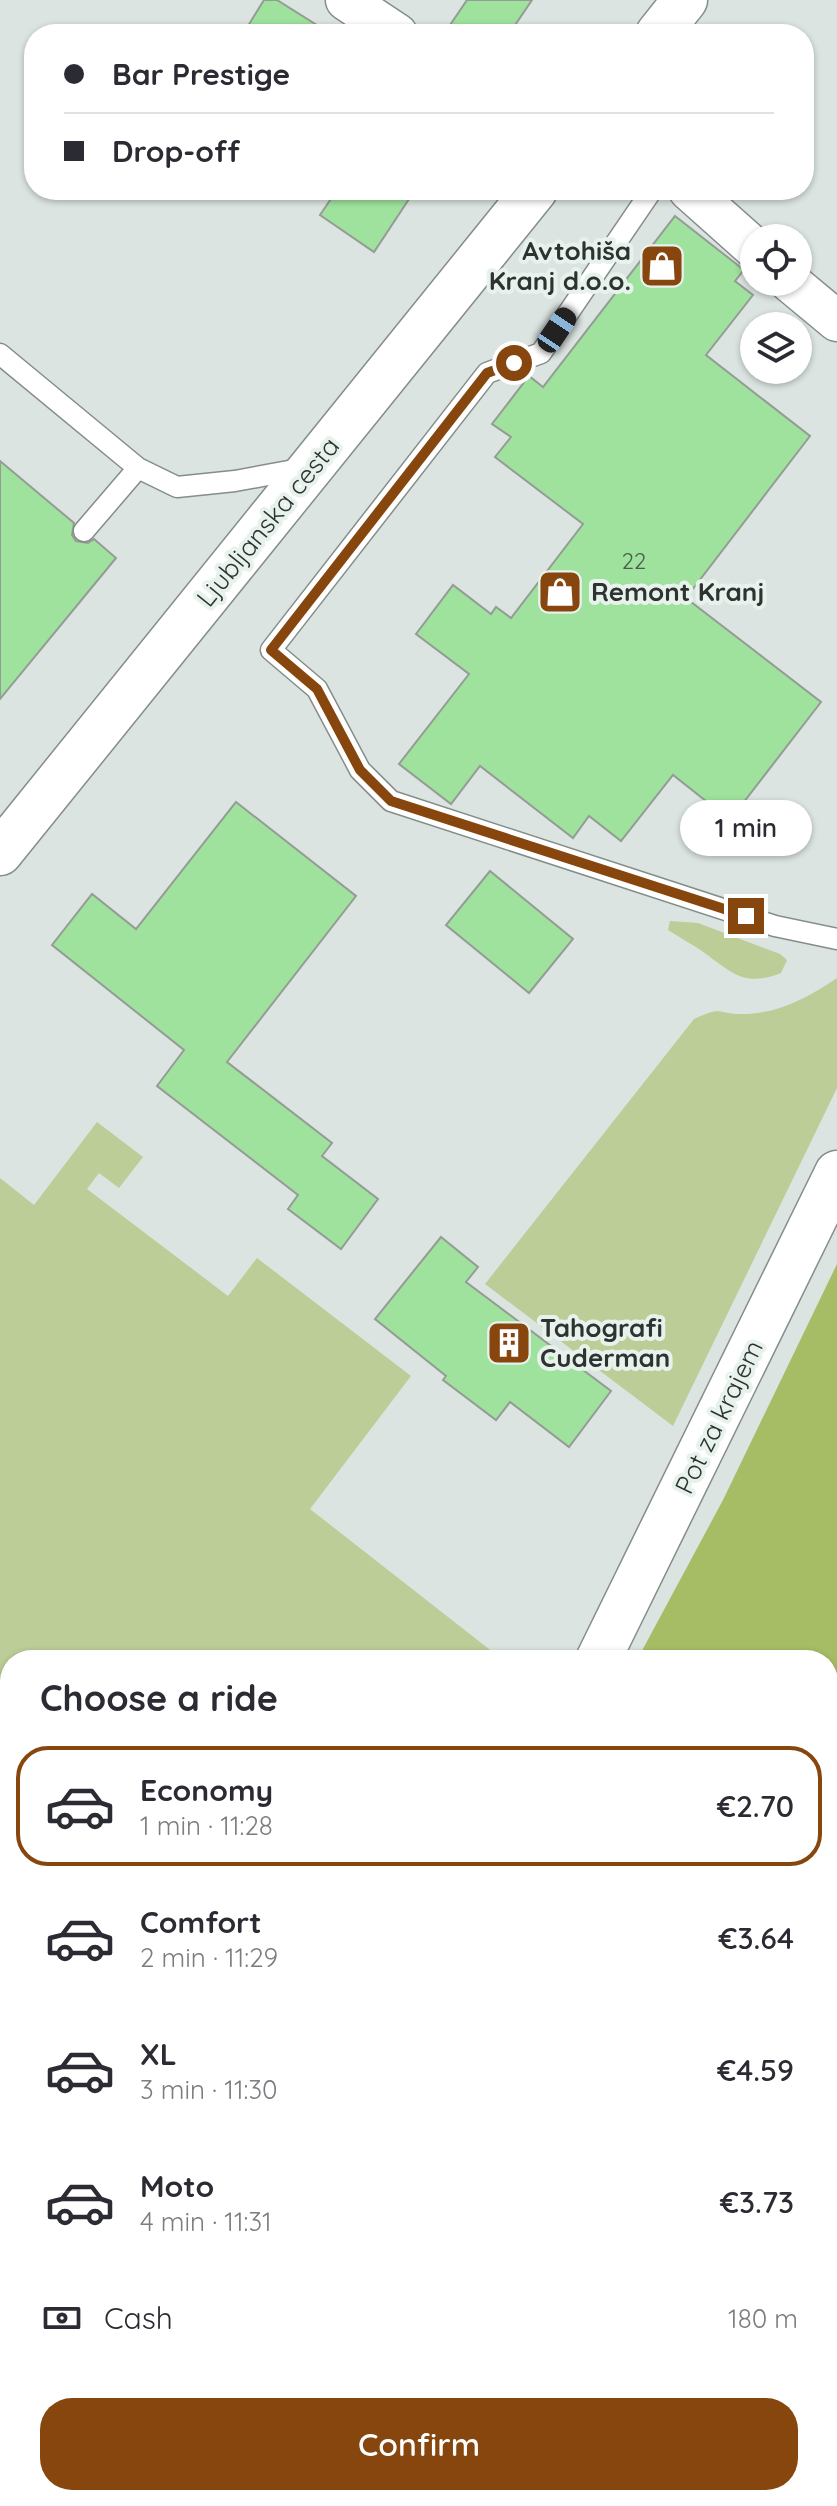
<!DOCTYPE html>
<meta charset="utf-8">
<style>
:root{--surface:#fff;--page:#f7f7f7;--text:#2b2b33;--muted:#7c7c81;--line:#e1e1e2;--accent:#86460e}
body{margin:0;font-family:Quicksand,sans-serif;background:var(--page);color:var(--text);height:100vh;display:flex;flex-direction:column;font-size:30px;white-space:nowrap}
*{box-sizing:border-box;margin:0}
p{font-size:26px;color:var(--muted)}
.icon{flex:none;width:44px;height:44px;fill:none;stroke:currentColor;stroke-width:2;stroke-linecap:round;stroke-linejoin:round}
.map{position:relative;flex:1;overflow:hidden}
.panel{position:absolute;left:0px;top:1650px;width:838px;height:856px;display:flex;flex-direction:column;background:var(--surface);border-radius:32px 32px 0 0;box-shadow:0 2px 6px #0004}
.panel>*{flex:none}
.banner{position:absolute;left:24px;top:24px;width:790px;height:176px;border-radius:32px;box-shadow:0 2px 6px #0004;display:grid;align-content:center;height:176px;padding:0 40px;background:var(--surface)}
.buttons{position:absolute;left:740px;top:224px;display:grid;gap:16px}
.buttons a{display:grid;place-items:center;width:72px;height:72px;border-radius:50%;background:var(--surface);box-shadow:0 2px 6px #0004;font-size:40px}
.end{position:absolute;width:36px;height:36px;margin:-18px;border:10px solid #86460e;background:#fff;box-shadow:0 0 0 4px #fff}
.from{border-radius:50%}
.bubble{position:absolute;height:56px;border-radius:28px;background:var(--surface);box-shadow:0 2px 6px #0004;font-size:26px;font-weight:600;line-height:56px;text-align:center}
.car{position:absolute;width:24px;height:48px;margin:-24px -12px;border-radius:10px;box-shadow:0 0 6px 2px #0007;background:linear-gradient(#222 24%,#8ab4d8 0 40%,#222 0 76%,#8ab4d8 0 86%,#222 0)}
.banner b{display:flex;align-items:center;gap:28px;height:76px;font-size:30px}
.banner b+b{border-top:2px solid var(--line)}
.banner i{width:20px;height:20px;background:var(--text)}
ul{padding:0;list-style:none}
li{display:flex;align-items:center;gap:24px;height:120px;margin:0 16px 12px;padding:0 24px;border:4px solid transparent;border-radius:32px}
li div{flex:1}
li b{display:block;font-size:30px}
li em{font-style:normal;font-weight:600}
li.on{border-color:var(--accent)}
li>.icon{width:72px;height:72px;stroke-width:1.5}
h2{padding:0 40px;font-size:36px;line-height:96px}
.pay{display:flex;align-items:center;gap:20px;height:88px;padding:0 40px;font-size:30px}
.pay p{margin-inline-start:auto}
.primary-button{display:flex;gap:16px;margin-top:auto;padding:16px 40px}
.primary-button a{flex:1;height:92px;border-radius:32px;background:var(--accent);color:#fff;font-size:32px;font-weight:600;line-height:92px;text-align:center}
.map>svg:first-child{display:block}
.green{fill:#bccd97}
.forest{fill:#a6bd66}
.building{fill:#9ee29d;stroke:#959b95;stroke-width:2}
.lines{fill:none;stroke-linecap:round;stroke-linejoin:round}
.lane-casing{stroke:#858d89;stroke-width:23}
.street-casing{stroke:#858d89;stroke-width:43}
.secondary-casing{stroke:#858d89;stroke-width:47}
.primary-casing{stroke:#858d89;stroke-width:47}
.lane{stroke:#fff;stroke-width:20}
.street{stroke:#fff;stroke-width:40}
.secondary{stroke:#fff;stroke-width:44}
.primary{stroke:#fff;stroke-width:44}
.rail-casing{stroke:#7d8380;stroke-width:9}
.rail{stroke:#e8f2ed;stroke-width:6;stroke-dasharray:18;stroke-linecap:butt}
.route{stroke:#86460e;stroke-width:10}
.labels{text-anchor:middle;stroke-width:8;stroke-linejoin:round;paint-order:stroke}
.number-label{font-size:22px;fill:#4a5e4b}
.poi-label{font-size:26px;font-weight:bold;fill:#2e3230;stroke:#e8f2ed;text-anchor:start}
.street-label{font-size:26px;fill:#2e3230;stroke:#e8f2ed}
</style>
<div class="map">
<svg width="837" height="2506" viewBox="0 0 837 2506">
<rect width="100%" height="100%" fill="#dbe4e0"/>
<path class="green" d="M 670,921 L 698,923 L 780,954 L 787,960 L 781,973 C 746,987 733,974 706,954 C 694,945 680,938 668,930 Z
M 837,978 L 837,1088 L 673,1426 L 485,1284 L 694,1019 C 724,1005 716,1014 743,1014 C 778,1014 809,997 837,978 Z
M 97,1122 L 143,1157 L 119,1188 L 99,1173 L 87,1189 L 228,1296 L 257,1258 L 411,1376 L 310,1509 L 503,1660 L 10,1660 L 10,2367 L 0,2378 L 0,1178 L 34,1205 Z"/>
<path class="forest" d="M 837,1264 L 837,1936 L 828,1957 L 828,1660 L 637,1660 L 723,1500 Z
M 837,2027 L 837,2328 L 828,2347 L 828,2043 Z
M 52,2496 L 512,2496 L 506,2506 L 48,2506 Z
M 557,2496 L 754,2496 L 749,2506 L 551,2506 Z"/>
<path class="building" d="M 264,0 L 277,0 L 331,34 L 243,34 Z
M 467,0 L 532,0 L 509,34 L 444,34 Z
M 337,190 L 415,190 L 374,252 L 320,215 Z
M 675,216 L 744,270 L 735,281 L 753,295 L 706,355 L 810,436 L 686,598 L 821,702 L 730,820 L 673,775 L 621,841 L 589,816 L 573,838 L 480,766 L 451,804 L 399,764 L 469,674 L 416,634 L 453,585 L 491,614 L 496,607 L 511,618 L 583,524 L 495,457 L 511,437 L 492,424 L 529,376 L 543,387 Z
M 0,461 L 74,523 L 72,535 L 76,541 L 88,543 L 94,539 L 116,558 L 0,699 Z
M 236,802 L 356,896 L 227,1062 L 332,1143 L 322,1156 L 378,1199 L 341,1249 L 288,1209 L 298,1195 L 157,1086 L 184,1050 L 52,945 L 92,894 L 136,929 Z
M 490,871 L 573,939 L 529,993 L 446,925 Z
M 441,1237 L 478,1267 L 466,1282 L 611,1391 L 569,1447 L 510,1402 L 496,1420 L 443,1380 L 446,1376 L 375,1319 Z"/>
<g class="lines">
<g class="lane-casing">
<path id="lane" d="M 652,190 L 541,353 L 487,373 L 271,650 L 317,689 L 360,770 L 391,801 L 775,926 L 837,939
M 0,354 L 138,468 L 177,487 L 235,481 L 305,468
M 84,531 L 138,468"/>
</g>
<g class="street-casing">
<path id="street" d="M 346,0 L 397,34
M 689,190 L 754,248
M 790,282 L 837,321
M 828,2422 L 837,2402
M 788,2506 L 794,2496"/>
</g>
<g class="secondary-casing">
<path id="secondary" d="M 598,1660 L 837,1173
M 0,2423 L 10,2412"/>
</g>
<g class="primary-casing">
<path id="primary" d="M 658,34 L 685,0
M 0,853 L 535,190"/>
</g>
<use href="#lane" class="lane"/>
<use href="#street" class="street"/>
<use href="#secondary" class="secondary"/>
<use href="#primary" class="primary"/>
<g class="rail-casing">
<path id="rail" d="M 828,1999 L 837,1979
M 531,2506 L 537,2496"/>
</g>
<use href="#rail" class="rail"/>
</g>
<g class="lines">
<path class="route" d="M 514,363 L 487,373 L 271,650 L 317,689 L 360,770 L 391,801 L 746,916"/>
</g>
<defs>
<g id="shop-square" transform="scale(2.3)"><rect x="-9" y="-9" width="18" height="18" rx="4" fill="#86460e" stroke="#e8f2ed"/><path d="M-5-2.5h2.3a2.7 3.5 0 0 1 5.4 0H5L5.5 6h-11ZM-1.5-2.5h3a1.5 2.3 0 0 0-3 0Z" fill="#fff"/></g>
<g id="building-square" transform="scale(2.3)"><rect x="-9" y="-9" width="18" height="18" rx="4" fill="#86460e" stroke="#e8f2ed"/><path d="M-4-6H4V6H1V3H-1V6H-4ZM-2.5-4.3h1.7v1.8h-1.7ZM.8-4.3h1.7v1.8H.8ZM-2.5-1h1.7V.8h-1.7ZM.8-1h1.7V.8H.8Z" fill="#fff"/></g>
</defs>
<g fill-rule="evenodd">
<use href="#shop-square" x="662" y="266"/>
<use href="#shop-square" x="560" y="592"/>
<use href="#building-square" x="509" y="1343"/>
</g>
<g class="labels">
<g class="number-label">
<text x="634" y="569">22</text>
</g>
<g class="poi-label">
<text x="631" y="260" text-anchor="end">Avtohiša<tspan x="631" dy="30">Kranj d.o.o.</tspan></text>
<text x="591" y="601">Remont Kranj</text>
<text x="540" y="1337">Tahografi<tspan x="540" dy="30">Cuderman</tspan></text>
</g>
<g class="street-label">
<text transform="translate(268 522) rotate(-51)" y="9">Ljubljanska cesta</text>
<text transform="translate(719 1417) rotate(-64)" y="9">Pot za krajem</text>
</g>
</g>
</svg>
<div class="buttons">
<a><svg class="icon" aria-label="locate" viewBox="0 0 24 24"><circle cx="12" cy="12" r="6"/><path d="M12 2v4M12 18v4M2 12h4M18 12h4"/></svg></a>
<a><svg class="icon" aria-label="layers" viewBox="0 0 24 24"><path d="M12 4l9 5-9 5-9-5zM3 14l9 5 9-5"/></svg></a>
</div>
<i class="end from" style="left:514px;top:363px"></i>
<i class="end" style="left:746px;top:916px"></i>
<div class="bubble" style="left:680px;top:800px;width:132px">1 min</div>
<i class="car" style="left:557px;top:330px;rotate:34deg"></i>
<div class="banner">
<b><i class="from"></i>Bar Prestige</b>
<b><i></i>Drop-off</b>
</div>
<section class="panel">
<h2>Choose a ride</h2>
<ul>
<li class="on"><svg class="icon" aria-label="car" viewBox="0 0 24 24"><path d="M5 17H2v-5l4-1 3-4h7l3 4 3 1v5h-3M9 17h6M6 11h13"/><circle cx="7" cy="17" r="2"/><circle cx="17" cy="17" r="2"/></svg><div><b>Economy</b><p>1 min · 11:28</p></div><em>€2.70</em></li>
<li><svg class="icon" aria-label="car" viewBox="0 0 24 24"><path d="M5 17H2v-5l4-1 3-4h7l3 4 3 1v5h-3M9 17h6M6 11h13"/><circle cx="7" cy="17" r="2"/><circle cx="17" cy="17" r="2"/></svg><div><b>Comfort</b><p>2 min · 11:29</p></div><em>€3.64</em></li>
<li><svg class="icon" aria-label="car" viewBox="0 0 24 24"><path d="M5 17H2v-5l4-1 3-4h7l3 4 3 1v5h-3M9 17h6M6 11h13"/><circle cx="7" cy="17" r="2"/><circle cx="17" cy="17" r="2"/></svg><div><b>XL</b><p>3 min · 11:30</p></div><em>€4.59</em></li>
<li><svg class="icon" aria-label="car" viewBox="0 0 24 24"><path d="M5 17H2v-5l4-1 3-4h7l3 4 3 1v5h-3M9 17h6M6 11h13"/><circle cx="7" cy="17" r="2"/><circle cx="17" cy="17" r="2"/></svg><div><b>Moto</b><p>4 min · 11:31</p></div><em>€3.73</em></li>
</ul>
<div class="pay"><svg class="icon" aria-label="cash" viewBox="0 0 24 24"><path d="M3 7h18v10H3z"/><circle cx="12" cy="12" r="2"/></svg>Cash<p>180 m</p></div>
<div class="primary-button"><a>Confirm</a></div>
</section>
</div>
